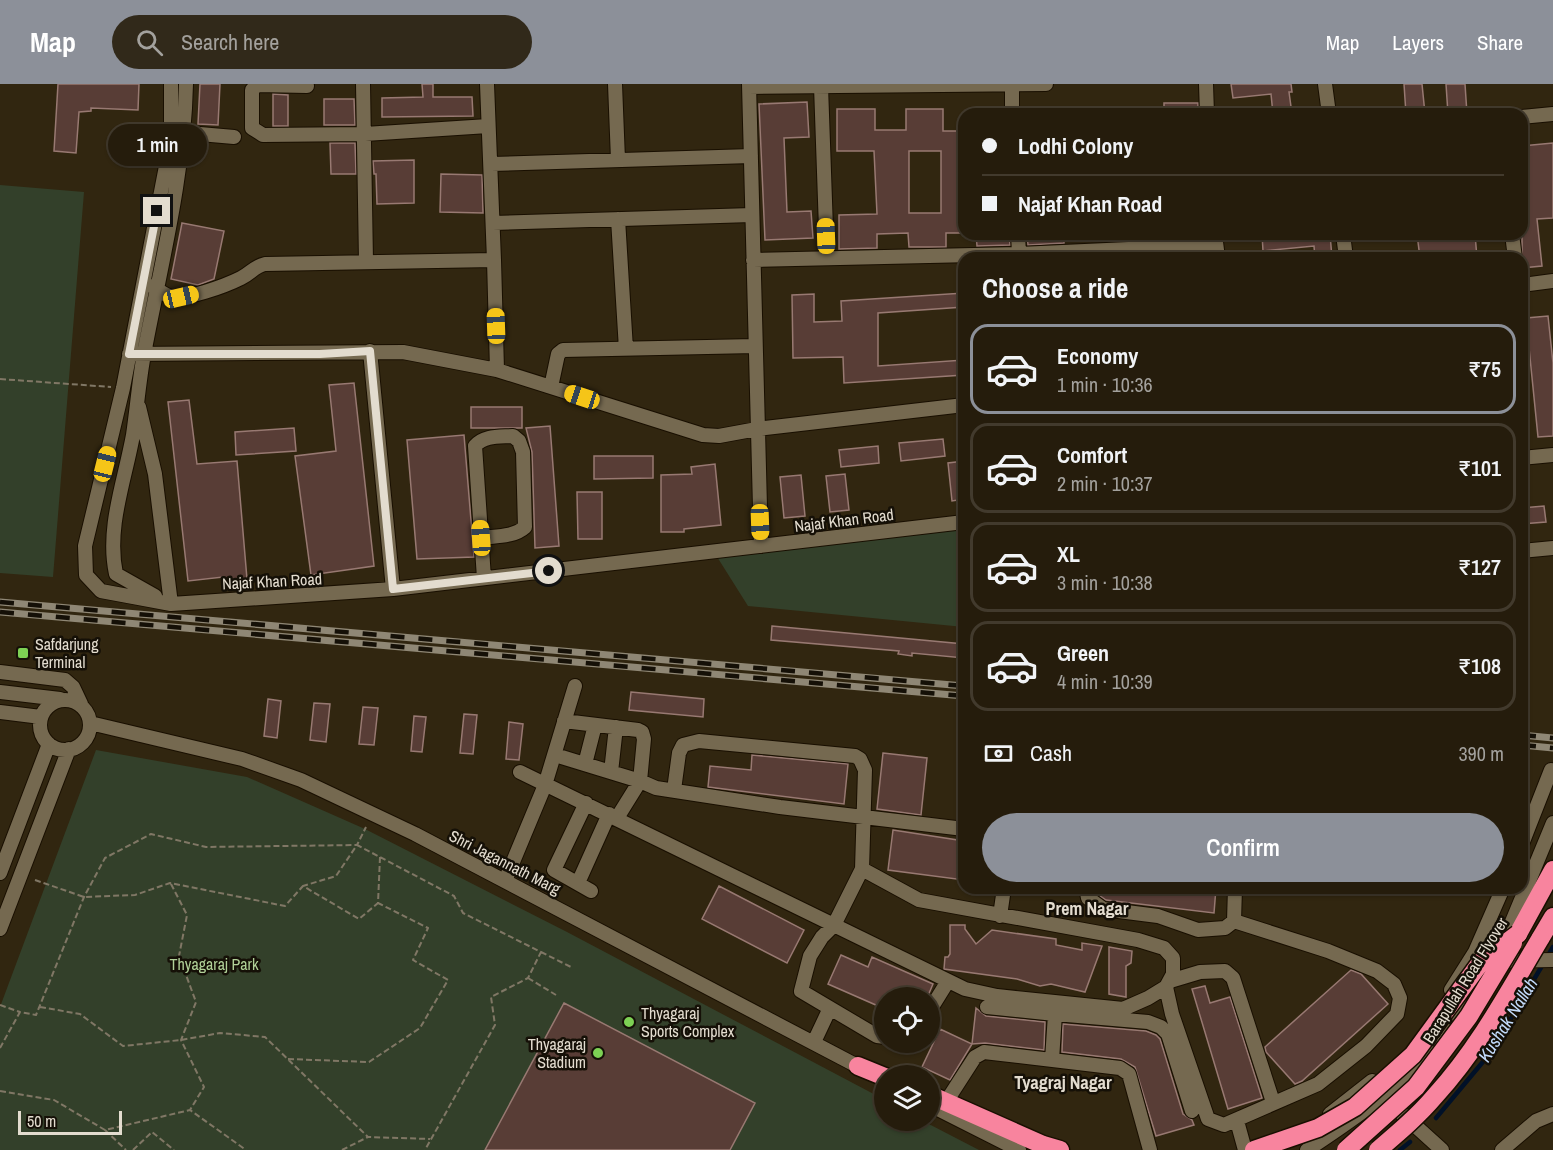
<!DOCTYPE html>
<meta charset="utf-8">
<style>
:root{--surface:#251c0c;--page:#31291a;--text:#f1f3f6;--muted:#a3a19d;--line:#423a2d;--accent:#8c9099}
body{margin:0;font-family:"Archivo Narrow",sans-serif;background:var(--page);color:var(--text);height:100vh;display:flex;flex-direction:column;font-size:22px;white-space:nowrap}
*{box-sizing:border-box;margin:0}
p{font-size:20px;color:var(--muted)}
.icon{flex:none;width:33px;height:33px;fill:none;stroke:currentColor;stroke-width:2;stroke-linecap:round;stroke-linejoin:round}
.map{position:relative;flex:1;overflow:hidden}
.drawer{position:absolute;left:958px;top:168px;width:570px;height:642px;display:flex;flex-direction:column;background:var(--surface);border-radius:18px;box-shadow:0 2px 4px #0004,0 0 0 2px var(--line)}
.drawer>*{flex:none}
.top-card{position:absolute;left:958px;top:24px;width:570px;height:132px;border-radius:18px;box-shadow:0 2px 4px #0004,0 0 0 2px var(--line);display:grid;align-content:center;height:132px;padding:0 24px;background:var(--surface)}
.controls{position:absolute;left:874px;top:903px;display:grid;gap:12px}
.controls a{display:grid;place-items:center;width:66px;height:66px;border-radius:50%;background:var(--surface);box-shadow:0 2px 4px #0004,0 0 0 2px var(--line);font-size:30px}
.scale{position:absolute;left:18px;bottom:15px;width:104px;box-sizing:border-box;padding-left:6px;border:3px solid #e3dccf;border-top:0;font-size:16px;line-height:21px;white-space:nowrap;color:#e3dccf;-webkit-text-stroke:4px #151007;paint-order:stroke}
.end{position:absolute;width:27px;height:27px;margin:-14px;border:8px solid #e3dccf;background:#111;box-shadow:0 0 0 3px #111}
.from{border-radius:50%}
.bubble{position:absolute;height:42px;border-radius:21px;background:var(--surface);box-shadow:0 2px 4px #0004,0 0 0 2px var(--line);font-size:20px;font-weight:600;line-height:42px;text-align:center}
.car{position:absolute;width:18px;height:36px;margin:-18px -9px;border-radius:8px;box-shadow:0 0 4px 2px #0007;background:linear-gradient(#f5c518 24%,#345 0 40%,#f5c518 0 76%,#345 0 86%,#f5c518 0)}
.top-card b{display:flex;align-items:center;gap:21px;height:57px;font-size:22px}
.top-card b+b{border-top:2px solid var(--line)}
.top-card i{width:15px;height:15px;background:var(--text)}
ul{padding:0;list-style:none}
li{display:flex;align-items:center;gap:18px;height:90px;margin:0 12px 9px;padding:0 12px;border:3px solid var(--line);border-radius:18px}
li div{flex:1}
li b{display:block;font-size:22px}
li em{font-style:normal;font-weight:600}
li.active{border-color:var(--accent)}
li>.icon{width:54px;height:54px;stroke-width:1.5}
h2{padding:0 24px;font-size:27px;line-height:72px}
.pay{display:flex;align-items:center;gap:15px;height:66px;padding:0 24px;font-size:22px}
.pay p{margin-inline-start:auto}
.cta{display:flex;gap:12px;margin-top:auto;padding:12px 24px}
.cta a{flex:1;height:69px;border-radius:36px;background:var(--accent);color:#fff;font-size:24px;font-weight:600;line-height:69px;text-align:center}
header{display:flex;align-items:center;gap:36px;box-sizing:border-box;height:84px;padding:0 30px;background:var(--accent);color:#fff}
header strong{font-size:28px}
nav{display:flex;gap:33px;margin-inline-start:auto;font-size:21px}
.search{width:420px;height:54px;background:var(--page);display:flex;align-items:center;gap:15px;box-sizing:border-box;padding:0 21px;border-radius:33px;color:var(--muted);font-size:22px}
.map>svg:first-child{display:block}
.green{fill:#33402a}
.lines{fill:none;stroke-linecap:round;stroke-linejoin:round}
.stream{stroke:#011128;stroke-width:4.5}
.building{fill:#583d36;stroke:#987972;stroke-width:1.5;fill-rule:evenodd}
.minor-casing{stroke:#190f00;stroke-width:16}
.highway-casing{stroke:#190f00;stroke-width:21}
.path{stroke:#807765;stroke-width:2;stroke-dasharray:6 3;stroke-linecap:butt}
.minor{stroke:#756950;stroke-width:14}
.highway{stroke:#f8849e;stroke-width:18}
.rail-casing{stroke:#8f8775;stroke-width:7}
.rail{stroke:#151007;stroke-width:4.5;stroke-dasharray:14;stroke-linecap:butt}
.highway-bridge-casing{stroke:#190f00;stroke-width:21;stroke-linecap:butt}
.highway-bridge{stroke:#f8849e;stroke-width:18}
.route{stroke:#e3dccf;stroke-width:8}
.poi-dot{fill:#7dd154;stroke:#151007;stroke-width:2}
.labels{text-anchor:middle;stroke-width:5;stroke-linejoin:round;paint-order:stroke}
.street-label{font-size:16px;fill:#e3dccf;stroke:#151007}
.poi-label{font-size:16px;fill:#e3dccf;stroke:#151007;text-anchor:start}
.park-label{font-size:16px;fill:#b1d198;stroke:#151007}
.neighbourhood-label{font-size:18px;font-weight:bold;fill:#e3dccf;stroke:#151007}
.water-label{font-size:18px;font-style:italic;fill:#c3dbfb;stroke:#151007}
</style>
<header>
<strong>Map</strong>
<div class="search"><svg class="icon" aria-label="search" viewBox="0 0 24 24"><circle cx="10" cy="10" r="6"/><path d="M15 15l6 6"/></svg>Search here</div>
<nav><a>Map</a><a>Layers</a><a>Share</a></nav>
</header>
<div class="map">
<svg width="1553" height="1066" viewBox="0 0 1553 1066">
<rect width="100%" height="100%" fill="#312610"/>
<path class="green" d="M 0,101 L 84,108 L 53,493 L 0,489 Z
M 964,438 L 964,543 L 748,522 L 714,468 Z
M 96,666 L 247,693 L 365,745 L 567,848 L 885,1016 L 885,1036 L 923,1037 L 979,1066 L 0,1066 L 0,923 Z"/>
<g class="lines">
<path class="stream" d="M 1436,1034 L 1492,967 L 1553,863
M 1400,1066 L 1410,1058"/>
</g>
<path class="building" d="M 58,0 L 139,0 L 138,26 L 91,24 L 91,27 L 79,28 L 76,69 L 54,67 Z
M 200,0 L 220,0 L 218,41 L 198,40 Z
M 422,0 L 433,0 L 433,13 L 472,13 L 473,32 L 382,33 L 382,14 L 423,13 Z
M 1231,0 L 1291,0 L 1292,8 L 1289,8 L 1292,30 L 1273,30 L 1271,10 L 1233,14 Z
M 1404,0 L 1422,0 L 1425,30 L 1406,30 Z
M 1446,0 L 1465,0 L 1467,30 L 1448,30 Z
M 273,10 L 288,11 L 288,42 L 273,42 Z
M 324,15 L 354,15 L 355,41 L 324,41 Z
M 807,18 L 809,53 L 784,54 L 787,128 L 811,127 L 813,154 L 765,156 L 759,20 Z
M 1164,19 L 1198,19 L 1198,30 L 1164,30 Z
M 837,25 L 875,25 L 875,46 L 906,46 L 906,25 L 943,25 L 943,47 L 964,47 L 964,149 L 946,149 L 946,163 L 909,163 L 908,149 L 877,150 L 877,164 L 839,165 L 839,131 L 877,130 L 874,67 L 837,67 ZM 909,67 L 941,67 L 941,129 L 909,129 Z
M 330,59 L 355,59 L 356,90 L 331,90 Z
M 1553,59 L 1553,134 L 1537,135 L 1542,182 L 1522,184 L 1522,62 Z
M 414,76 L 414,119 L 377,120 L 376,90 L 374,90 L 373,77 Z
M 441,90 L 482,91 L 483,129 L 440,128 Z
M 182,139 L 224,147 L 214,195 L 198,201 L 171,195 Z
M 976,150 L 1009,150 L 1010,161 L 977,162 Z
M 1027,150 L 1064,150 L 1064,159 L 1028,161 Z
M 1096,150 L 1133,150 L 1133,156 L 1096,157 Z
M 1262,150 L 1330,150 L 1332,174 L 1315,174 L 1314,162 L 1263,167 Z
M 1417,150 L 1475,150 L 1477,174 L 1420,174 Z
M 964,209 L 964,223 L 878,229 L 878,282 L 964,276 L 964,291 L 844,299 L 843,273 L 793,274 L 792,211 L 814,210 L 814,238 L 842,237 L 841,217 Z
M 1548,232 L 1553,279 L 1553,352 L 1538,353 L 1526,234 Z
M 354,299 L 374,482 L 311,491 L 295,372 L 336,367 L 329,301 Z
M 189,316 L 197,380 L 237,377 L 247,495 L 224,497 L 223,493 L 188,497 L 168,318 Z
M 471,323 L 522,323 L 522,344 L 471,344 Z
M 550,342 L 559,462 L 535,464 L 532,368 L 526,344 Z
M 294,344 L 296,367 L 236,371 L 235,348 Z
M 464,351 L 474,473 L 417,475 L 407,356 Z
M 943,355 L 945,372 L 901,377 L 899,359 Z
M 878,362 L 879,379 L 841,383 L 839,366 Z
M 594,372 L 653,372 L 653,394 L 594,395 Z
M 964,377 L 964,415 L 952,417 L 948,379 Z
M 715,380 L 721,441 L 684,445 L 684,448 L 661,448 L 661,391 L 692,390 L 691,383 Z
M 845,390 L 849,426 L 830,428 L 826,392 Z
M 801,391 L 805,432 L 784,434 L 780,393 Z
M 577,408 L 602,408 L 602,455 L 578,455 Z
M 1544,422 L 1546,438 L 1522,440 L 1522,424 Z
M 772,542 L 964,560 L 964,574 L 912,569 L 912,572 L 898,570 L 899,567 L 771,556 Z
M 631,608 L 704,615 L 703,633 L 629,626 Z
M 268,615 L 281,617 L 277,654 L 264,652 Z
M 314,619 L 330,620 L 326,658 L 310,656 Z
M 363,623 L 378,624 L 374,661 L 359,660 Z
M 464,630 L 477,631 L 473,670 L 460,669 Z
M 414,632 L 426,633 L 422,668 L 411,667 Z
M 509,638 L 523,640 L 519,676 L 506,675 Z
M 883,669 L 927,674 L 921,731 L 877,725 Z
M 752,671 L 848,680 L 844,720 L 708,703 L 710,682 L 751,686 Z
M 893,746 L 964,757 L 964,796 L 888,786 Z
M 719,802 L 804,846 L 787,879 L 702,835 Z
M 1099,804 L 1216,804 L 1214,829 L 1106,816 L 1099,811 Z
M 950,841 L 965,841 L 965,845 L 976,860 L 992,846 L 1056,855 L 1056,861 L 1082,866 L 1082,859 L 1102,862 L 1085,908 L 1051,900 L 1040,902 L 1017,895 L 944,885 L 945,873 L 948,873 L 950,870 Z
M 1109,863 L 1132,867 L 1131,879 L 1126,882 L 1126,913 L 1109,910 Z
M 841,871 L 868,883 L 872,873 L 933,900 L 927,914 L 885,914 L 885,925 L 828,900 Z
M 1351,886 L 1361,890 L 1388,920 L 1302,997 L 1295,1000 L 1266,968 L 1265,963 Z
M 1205,902 L 1210,919 L 1230,913 L 1262,1014 L 1228,1025 L 1192,905 Z
M 564,919 L 755,1019 L 730,1066 L 485,1066 Z
M 976,924 L 986,932 L 1045,938 L 1044,966 L 985,959 L 972,960 Z
M 1063,940 L 1146,947 L 1156,951 L 1160,955 L 1183,1030 L 1192,1036 L 1194,1041 L 1156,1052 L 1135,983 L 1121,975 L 1062,968 Z
M 940,945 L 972,960 L 950,996 L 922,983 Z"/>
<g class="lines">
<g class="minor-casing">
<path id="minor" d="M 171,0 L 171,48 L 166,82 L 123,304 L 85,462 L 86,491 L 101,507 L 171,520 L 393,505 L 964,438
M 363,0 L 366,177
M 615,0 L 618,76
M 749,0 L 761,462
M 1206,0 L 1207,30
M 1325,0 L 1329,30
M 1012,1 L 1012,30
M 307,2 L 257,1 L 252,6 L 252,44 L 263,51 L 365,50 L 488,42
M 821,2 L 827,174
M 749,3 L 1046,0
M 1522,33 L 1553,30
M 177,48 L 234,53
M 491,80 L 751,72
M 618,135 L 626,265
M 493,139 L 752,131
M 1018,150 L 1019,170
M 1215,150 L 1218,174
M 1343,150 L 1346,174
M 1512,150 L 1515,174
M 494,176 L 497,286
M 753,176 L 1019,170 L 1216,161
M 1522,201 L 1553,197
M 152,202 C 158,205 163,210 169,212 C 183,218 227,201 241,194 C 251,189 255,182 265,180 L 494,176 L 487,0
M 370,267 L 393,505
M 129,270 L 403,268 L 497,286 L 703,351 L 719,352 L 757,345 L 964,321
M 551,303 L 558,270 L 563,266 L 755,262
M 139,323 L 155,390 L 171,520
M 1522,374 L 1553,371
M 481,454 C 496,452 514,453 525,443 L 523,368 L 519,357 L 513,352 C 500,353 484,351 475,362 L 484,494
M 1522,467 L 1553,464
M 155,512 L 116,490 C 106,444 125,396 133,351 C 137,324 139,297 144,270 C 161,180 184,92 186,0
M 0,588 L 65,596 L 73,603 L 81,620
M 0,608 L 60,615
M40 641a25 25 0 1 1 50 0a25 25 0 1 1-50 0Z
M 0,628 L 41,633
M 90,639 L 242,675 L 301,696 L 415,750 L 865,986
M 555,671 L 640,697 L 644,655 L 642,648 L 638,646 L 564,637
M 585,680 L 595,641
M 520,688 L 965,905 L 997,912 L 1123,925 L 1148,914 L 1166,903 L 1173,890 L 1173,874 L 1164,864 L 1138,856 L 919,816 L 862,785
M 611,688 L 616,643
M 674,706 L 679,669 L 683,661 L 699,657 L 855,672 L 860,675 L 865,686 L 862,785 L 834,841 L 822,853 L 810,872 L 801,907 L 877,952 L 885,953
M 586,719 L 554,786 L 591,807
M 617,734 L 640,697 L 656,704 L 780,723 L 964,745
M 1522,760 L 1551,686
M 0,789 L 49,660
M 505,797 L 545,701 L 575,602
M 578,799 L 609,730
M 1086,804 L 1088,814 L 1103,825 L 1158,832 L 1198,846 L 1225,844 L 1234,837 L 1235,804
M 1000,832 L 1004,804
M 0,845 L 69,665
M 1502,862 L 1553,739
M 1495,877 L 1553,876
M 1170,897 L 1200,888 L 1225,887 L 1233,894 L 1273,1018
M 1166,903 L 1172,930 L 1208,1035 L 1224,1041 L 1318,1000 L 1366,962 L 1397,930 L 1400,914 L 1394,900 L 1377,887 L 1328,867 L 1234,837
M 1451,906 L 1475,868 L 1503,804
M 987,923 L 1055,930
M 930,926 L 948,897
M 814,958 L 830,924
M 1052,976 L 1055,930 L 1148,938 L 1161,943 L 1168,950 L 1192,1027
M 946,1018 L 975,973 L 984,968 L 1120,984 L 1129,990 L 1150,1066
M 1389,1018 L 1442,1066
M 930,1021 L 1019,1066
M 1330,1030 L 1372,997
M 1237,1037 L 1245,1066
M 1307,1066 C 1354,1035 1399,1004 1436,961 C 1452,943 1465,921 1479,901
M 1502,1066 L 1536,1037 L 1553,1030"/>
</g>
<g class="highway-casing">
<path id="highway" d="M 1518,850 L 1553,786
M 1540,855 L 1553,833
M 858,982 L 885,993
M 930,1011 L 1043,1061 L 1060,1066"/>
</g>
<path class="path" d="M 0,295 L 111,303
M 380,773 L 378,819 L 359,835 L 303,802 L 336,792 L 357,761 L 454,812 L 463,829 L 541,868 L 528,894 L 491,913 L 495,941 L 425,1066
M 35,796 L 84,813 L 135,811 L 170,799 L 285,822 L 303,802
M 171,800 L 187,831 L 179,872 L 196,918 L 181,956 L 204,1003 L 190,1026
M 541,868 L 571,883
M 528,894 L 556,911
M 0,921 L 20,928
M 40,923 L 80,930 L 123,962 L 181,956 L 220,949 L 265,953 L 368,1053 L 430,1055
M 0,964 L 20,928 L 36,931 L 84,813 L 105,774 L 151,750 L 206,763 L 357,761 L 366,743
M 288,975 L 369,978 L 420,944 L 448,896 L 413,876 L 428,844 L 378,819
M 0,1007 L 54,1016 L 105,1046 L 190,1026 L 246,1066
M 105,1046 L 126,1066
M 133,1066 L 152,1048 L 174,1066
M 342,1066 L 368,1053"/>
<use href="#minor" class="minor"/>
<use href="#highway" class="highway"/>
<g class="rail-casing">
<path id="rail" d="M 0,518 L 964,602
M 0,528 L 964,612
M 1522,651 L 1553,654
M 1522,661 L 1553,664"/>
</g>
<use href="#rail" class="rail"/>
<g class="highway-bridge-casing">
<path id="highway-bridge" d="M 1254,1066 L 1318,1044 L 1355,1023 L 1413,971 L 1481,878 L 1518,850
M 1346,1066 L 1416,1003 L 1469,932 L 1513,859
M 1378,1066 C 1398,1049 1418,1032 1435,1012 C 1478,965 1508,909 1540,855"/>
</g>
<use href="#highway-bridge" class="highway-bridge"/>
</g>
<g class="lines">
<path class="route" d="M 157,127 L 129,270 L 320,270 L 370,267 L 393,505 L 549,487"/>
</g>
<g class="poi-dot">
<rect x="17" y="563" width="12" height="12" rx="3"/>
<circle cx="629" cy="938" r="6"/>
<circle cx="598" cy="969" r="6"/>
</g>
<g class="labels">
<g class="street-label">
<text transform="translate(844 436) rotate(-7)" y="6">Najaf Khan Road</text>
<text transform="translate(272 497) rotate(-3)" y="6">Najaf Khan Road</text>
<text transform="translate(505 778) rotate(27)" y="6">Shri Jagannath Marg</text>
<text transform="translate(1465 896) rotate(-58)" y="6">Barapullah Road Flyover</text>
</g>
<g class="poi-label">
<text x="35" y="566">Safdarjung<tspan x="35" dy="18">Terminal</tspan></text>
<text x="641" y="935">Thyagaraj<tspan x="641" dy="18">Sports Complex</tspan></text>
<text x="586" y="966" text-anchor="end">Thyagaraj<tspan x="586" dy="18">Stadium</tspan></text>
</g>
<g class="park-label">
<text x="214" y="886">Thyagaraj Park</text>
</g>
<g class="neighbourhood-label">
<text x="1087" y="831">Prem Nagar</text>
<text x="1063" y="1005">Tyagraj Nagar</text>
</g>
<g class="water-label">
<text transform="translate(1508 936) rotate(-58)" y="6">Kushak Nallah</text>
</g>
</g>
</svg>
<div class="controls">
<a><svg class="icon" aria-label="locate" viewBox="0 0 24 24"><circle cx="12" cy="12" r="6"/><path d="M12 2v4M12 18v4M2 12h4M18 12h4"/></svg></a>
<a><svg class="icon" aria-label="layers" viewBox="0 0 24 24"><path d="M12 4l9 5-9 5-9-5zM3 14l9 5 9-5"/></svg></a>
</div>
<div class="scale">50 m</div>
<i class="end from" style="left:549px;top:487px"></i>
<i class="end" style="left:157px;top:127px"></i>
<div class="bubble" style="left:108px;top:40px;width:99px">1 min</div>
<i class="car" style="left:826px;top:152px;rotate:358deg"></i>
<i class="car" style="left:181px;top:213px;rotate:77deg"></i>
<i class="car" style="left:496px;top:242px;rotate:358deg"></i>
<i class="car" style="left:582px;top:313px;rotate:288deg"></i>
<i class="car" style="left:105px;top:380px;rotate:14deg"></i>
<i class="car" style="left:760px;top:438px;rotate:178deg"></i>
<i class="car" style="left:481px;top:454px;rotate:356deg"></i>
<div class="top-card">
<b><i class="from"></i>Lodhi Colony</b>
<b><i></i>Najaf Khan Road</b>
</div>
<section class="drawer">
<h2>Choose a ride</h2>
<ul>
<li class="active"><svg class="icon" aria-label="car" viewBox="0 0 24 24"><path d="M5 17H2v-5l4-1 3-4h7l3 4 3 1v5h-3M9 17h6M6 11h13"/><circle cx="7" cy="17" r="2"/><circle cx="17" cy="17" r="2"/></svg><div><b>Economy</b><p>1 min · 10:36</p></div><em>₹75</em></li>
<li><svg class="icon" aria-label="car" viewBox="0 0 24 24"><path d="M5 17H2v-5l4-1 3-4h7l3 4 3 1v5h-3M9 17h6M6 11h13"/><circle cx="7" cy="17" r="2"/><circle cx="17" cy="17" r="2"/></svg><div><b>Comfort</b><p>2 min · 10:37</p></div><em>₹101</em></li>
<li><svg class="icon" aria-label="car" viewBox="0 0 24 24"><path d="M5 17H2v-5l4-1 3-4h7l3 4 3 1v5h-3M9 17h6M6 11h13"/><circle cx="7" cy="17" r="2"/><circle cx="17" cy="17" r="2"/></svg><div><b>XL</b><p>3 min · 10:38</p></div><em>₹127</em></li>
<li><svg class="icon" aria-label="car" viewBox="0 0 24 24"><path d="M5 17H2v-5l4-1 3-4h7l3 4 3 1v5h-3M9 17h6M6 11h13"/><circle cx="7" cy="17" r="2"/><circle cx="17" cy="17" r="2"/></svg><div><b>Green</b><p>4 min · 10:39</p></div><em>₹108</em></li>
</ul>
<div class="pay"><svg class="icon" aria-label="cash" viewBox="0 0 24 24"><path d="M3 7h18v10H3z"/><circle cx="12" cy="12" r="2"/></svg>Cash<p>390 m</p></div>
<div class="cta"><a>Confirm</a></div>
</section>
</div>
